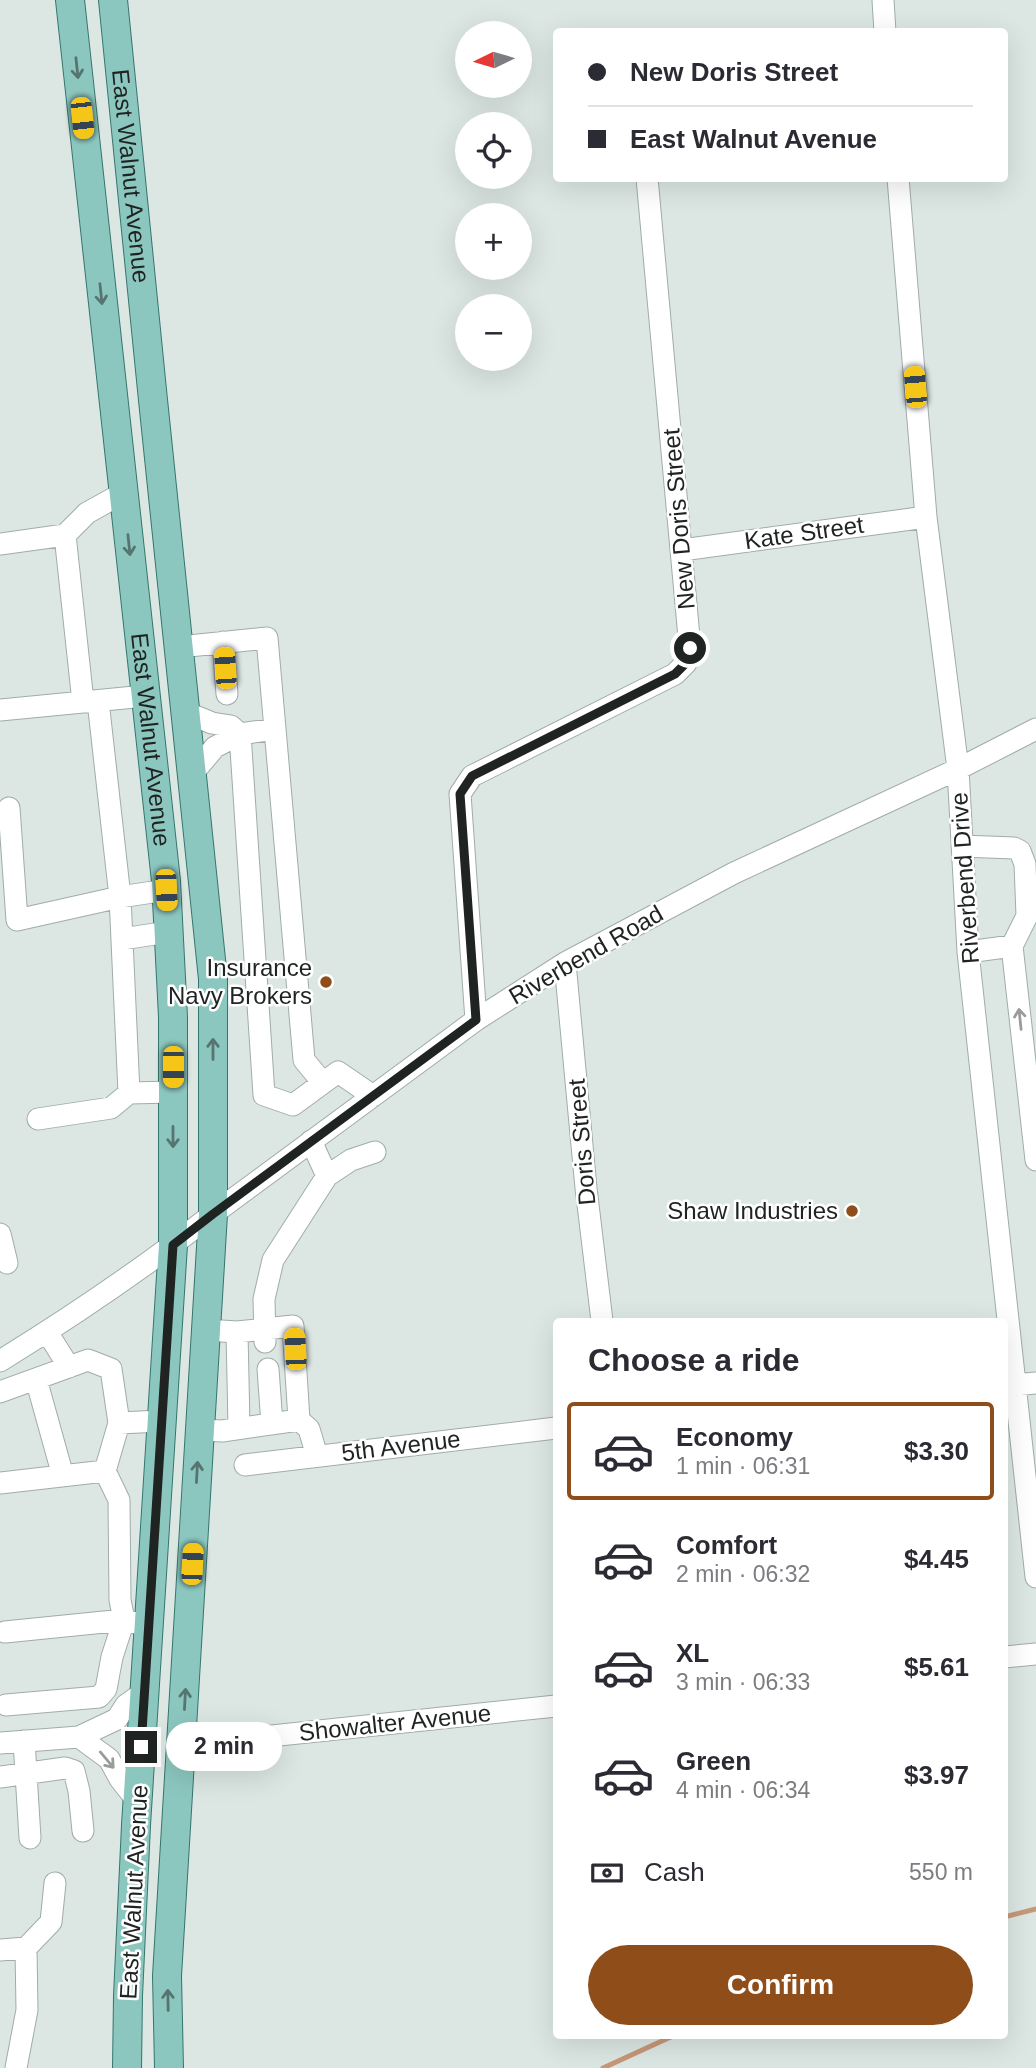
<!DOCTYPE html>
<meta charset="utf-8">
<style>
:root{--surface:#fff;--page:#f7f7f7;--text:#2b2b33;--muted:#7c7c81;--line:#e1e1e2;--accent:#8e4d19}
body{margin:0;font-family:Arial,sans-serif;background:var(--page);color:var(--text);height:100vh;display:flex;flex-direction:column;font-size:26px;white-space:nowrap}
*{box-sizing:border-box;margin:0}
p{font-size:23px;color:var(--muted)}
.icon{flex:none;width:38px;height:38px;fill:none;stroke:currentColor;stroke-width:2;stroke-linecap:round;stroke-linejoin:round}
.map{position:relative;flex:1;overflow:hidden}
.drawer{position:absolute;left:553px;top:1318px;width:455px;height:721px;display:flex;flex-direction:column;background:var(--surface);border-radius:7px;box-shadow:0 7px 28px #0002}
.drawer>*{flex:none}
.guide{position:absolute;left:553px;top:28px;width:455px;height:154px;border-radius:7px;box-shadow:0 7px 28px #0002;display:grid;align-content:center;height:154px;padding:0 35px;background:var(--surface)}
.needle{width:46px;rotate:265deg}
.buttons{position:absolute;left:455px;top:21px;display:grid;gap:14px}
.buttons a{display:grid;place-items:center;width:77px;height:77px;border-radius:50%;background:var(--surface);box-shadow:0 7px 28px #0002;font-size:35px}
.end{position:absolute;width:32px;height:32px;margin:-16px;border:9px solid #1f2322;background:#fff;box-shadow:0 0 0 4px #fff}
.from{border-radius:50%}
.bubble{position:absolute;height:49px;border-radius:24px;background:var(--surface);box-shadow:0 7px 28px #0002;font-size:23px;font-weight:600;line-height:49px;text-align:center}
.car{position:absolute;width:21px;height:42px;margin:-21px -10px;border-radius:9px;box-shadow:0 0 5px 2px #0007;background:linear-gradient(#f5c518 24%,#345 0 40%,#f5c518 0 76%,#345 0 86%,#f5c518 0)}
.guide b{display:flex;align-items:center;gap:24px;height:66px;font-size:26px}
.guide b+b{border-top:2px solid var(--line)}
.guide i{width:18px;height:18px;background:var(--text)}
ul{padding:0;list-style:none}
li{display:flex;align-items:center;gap:21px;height:98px;margin:0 14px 10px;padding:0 21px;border:4px solid transparent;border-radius:7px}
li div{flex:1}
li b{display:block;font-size:26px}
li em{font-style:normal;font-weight:600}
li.on{border-color:var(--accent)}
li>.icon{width:63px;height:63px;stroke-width:1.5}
h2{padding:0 35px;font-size:32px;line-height:84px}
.pay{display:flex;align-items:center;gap:18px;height:77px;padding:0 35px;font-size:26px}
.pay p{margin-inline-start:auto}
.button{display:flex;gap:14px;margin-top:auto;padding:14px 35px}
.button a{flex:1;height:80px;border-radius:42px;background:var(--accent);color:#fff;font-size:28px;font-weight:600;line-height:80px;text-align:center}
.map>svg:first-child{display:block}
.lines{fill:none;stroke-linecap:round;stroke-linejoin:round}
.stream{stroke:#c79778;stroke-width:5}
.minor-casing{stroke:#a1acaa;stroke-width:23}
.major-casing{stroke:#34766c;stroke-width:30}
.minor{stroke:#fff;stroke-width:21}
.major{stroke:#8cc7bf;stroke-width:28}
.oneway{stroke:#567570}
.oneway2{stroke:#9a9c9c}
.route{stroke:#1f2322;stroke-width:9}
.poi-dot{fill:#8e4d19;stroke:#fff;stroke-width:2.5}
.labels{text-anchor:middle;stroke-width:5;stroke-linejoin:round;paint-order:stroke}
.street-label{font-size:24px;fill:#1f2322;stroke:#fff}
.poi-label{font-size:24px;fill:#1f2322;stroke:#fff;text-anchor:end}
</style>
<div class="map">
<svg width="1036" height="2068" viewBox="0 0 1036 2068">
<rect width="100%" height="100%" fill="#dce7e4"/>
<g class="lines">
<path class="stream" d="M 1004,1917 L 1036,1909
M 603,2068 L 675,2035"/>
<g class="minor-casing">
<path id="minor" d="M 883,0 L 885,32
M 898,178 L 926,517 L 958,769 L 968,952 L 1036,1577
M 65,535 L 87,513 L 123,493
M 0,544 L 65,535 L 83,702
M 682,550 L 926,517
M 223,642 L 227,694
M 179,647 L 267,638 L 275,729 L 240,734 L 215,747 L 193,773
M 98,701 L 120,897 L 129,1093 L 173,1092
M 0,710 L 145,696
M 185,712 L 212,723 L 231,726 L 240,734 L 264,1095 L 293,1105 L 338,1072 L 373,1096
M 275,729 L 304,1060 L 323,1083
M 9,808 L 17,920 L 120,897 L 166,890
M 962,846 L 1014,848 L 1020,851 L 1025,864 L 1027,916 L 1012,946 L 1036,1160
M 122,939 L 168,932
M 968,952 L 1012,946
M 565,963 L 586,1188 L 602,1321
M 476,1020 L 460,794 L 472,776 L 675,674 L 686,663 L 690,648 L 647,178
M 38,1119 L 111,1108 L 129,1093
M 327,1176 L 351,1160 L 375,1152
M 0,1234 L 7,1263
M 47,1332 L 69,1367
M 237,1332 L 239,1427
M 265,1342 L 264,1299 L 273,1260 L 327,1176 L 311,1141
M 0,1361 C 73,1316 145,1267 213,1214 L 476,1020 L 565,963 L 734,873 L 958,769 L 1036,729
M 268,1369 L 272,1424
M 36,1379 L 63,1476
M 1004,1386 L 1036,1383
M 0,1392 L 88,1360 L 111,1369 L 119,1423 L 105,1471 L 0,1483
M 299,1420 L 309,1429 L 317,1456
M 119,1423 L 161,1421
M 200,1430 L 222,1431 L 299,1420 L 293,1326 L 237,1332 L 206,1330
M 245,1465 L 556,1428
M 105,1471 L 119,1500 L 120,1600 L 124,1620 L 136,1623
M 5,1632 L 124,1620 L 112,1657 L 106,1689 L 99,1697 L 6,1705
M 1004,1657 L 1036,1654
M 233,1740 L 556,1706
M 24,1741 L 30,1838
M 0,1743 L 79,1737
M 0,1777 L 65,1768 L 74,1771 L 79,1791 L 83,1831
M 138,1802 L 120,1779 L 109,1759 L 79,1737 L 117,1719 L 126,1705 L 144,1692
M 0,1950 L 26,1948 L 51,1922 L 55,1883
M 16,2068 L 27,2010 L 26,1948"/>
</g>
<g class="major-casing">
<g id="major">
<path id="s1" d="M 70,0 L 166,881 L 173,1017 L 173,1245 L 136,1825 L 128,1996 L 127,2068"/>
<path id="s2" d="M 113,0 L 153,400 L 213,979 L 213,1214 L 167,1976 L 169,2068"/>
</g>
</g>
<use href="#minor" class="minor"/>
<use href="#major" class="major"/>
</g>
<defs><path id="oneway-shaft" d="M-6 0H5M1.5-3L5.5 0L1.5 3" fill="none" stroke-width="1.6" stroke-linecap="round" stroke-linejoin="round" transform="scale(1.75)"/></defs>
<g class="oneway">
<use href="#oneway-shaft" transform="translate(77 68) rotate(84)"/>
<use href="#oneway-shaft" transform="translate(101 294) rotate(84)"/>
<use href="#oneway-shaft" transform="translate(129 545) rotate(84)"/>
<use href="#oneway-shaft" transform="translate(213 1049) rotate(-90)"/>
<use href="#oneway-shaft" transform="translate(173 1137) rotate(90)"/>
<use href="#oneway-shaft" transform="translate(197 1472) rotate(-87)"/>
<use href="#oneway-shaft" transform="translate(185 1699) rotate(-87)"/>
<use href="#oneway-shaft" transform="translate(168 2000) rotate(-91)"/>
</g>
<g class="oneway2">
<use href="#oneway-shaft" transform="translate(1020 1019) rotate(-96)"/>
<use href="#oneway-shaft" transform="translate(107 1760) rotate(50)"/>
</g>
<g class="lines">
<path class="route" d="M 141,1747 L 173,1245 L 213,1214 L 476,1020 L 460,794 L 472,776 L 675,674 L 686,663 L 690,648"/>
</g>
<g class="poi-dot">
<circle cx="326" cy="982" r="7"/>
<circle cx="852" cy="1211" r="7"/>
</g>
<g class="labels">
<g class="street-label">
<text dy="8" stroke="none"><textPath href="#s2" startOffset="177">East Walnut Avenue</textPath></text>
<text transform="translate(679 519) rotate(-95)" y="8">New Doris Street</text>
<text transform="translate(804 533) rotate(-8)" y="8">Kate Street</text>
<text dy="8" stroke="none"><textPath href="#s1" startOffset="744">East Walnut Avenue</textPath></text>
<text transform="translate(965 878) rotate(-94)" y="8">Riverbend Drive</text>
<text transform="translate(586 955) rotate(-30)" y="8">Riverbend Road</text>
<text transform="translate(582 1142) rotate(-95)" y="8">Doris Street</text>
<text transform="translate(401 1446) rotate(-7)" y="8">5th Avenue</text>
<text transform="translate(395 1723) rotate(-6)" y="8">Showalter Avenue</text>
<text transform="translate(134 1892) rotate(-87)" y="8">East Walnut Avenue</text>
</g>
<g class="poi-label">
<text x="312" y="976">Insurance<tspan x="312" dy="28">Navy Brokers</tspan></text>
<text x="838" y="1219">Shaw Industries</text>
</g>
</g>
</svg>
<div class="buttons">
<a><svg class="needle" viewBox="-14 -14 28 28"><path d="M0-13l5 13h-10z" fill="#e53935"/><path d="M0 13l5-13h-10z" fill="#7c7c81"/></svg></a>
<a><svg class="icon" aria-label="locate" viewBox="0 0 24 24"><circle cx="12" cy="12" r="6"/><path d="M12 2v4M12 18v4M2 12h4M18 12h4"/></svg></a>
<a>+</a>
<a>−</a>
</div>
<i class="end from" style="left:690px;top:648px"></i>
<i class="end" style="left:141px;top:1747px"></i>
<div class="bubble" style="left:166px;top:1722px;width:116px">2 min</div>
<i class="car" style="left:82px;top:118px;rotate:174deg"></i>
<i class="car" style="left:915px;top:387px;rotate:355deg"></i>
<i class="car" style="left:225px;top:668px;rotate:356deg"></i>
<i class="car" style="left:166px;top:890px;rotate:177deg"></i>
<i class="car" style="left:173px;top:1067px;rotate:180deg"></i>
<i class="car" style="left:295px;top:1349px;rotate:357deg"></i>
<i class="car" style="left:192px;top:1564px;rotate:3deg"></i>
<div class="guide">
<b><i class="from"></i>New Doris Street</b>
<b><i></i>East Walnut Avenue</b>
</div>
<section class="drawer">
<h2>Choose a ride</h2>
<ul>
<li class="on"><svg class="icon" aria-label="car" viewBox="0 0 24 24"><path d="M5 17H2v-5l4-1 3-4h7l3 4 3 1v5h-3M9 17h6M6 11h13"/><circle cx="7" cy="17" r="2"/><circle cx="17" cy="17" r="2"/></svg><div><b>Economy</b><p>1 min · 06:31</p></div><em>$3.30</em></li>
<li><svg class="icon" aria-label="car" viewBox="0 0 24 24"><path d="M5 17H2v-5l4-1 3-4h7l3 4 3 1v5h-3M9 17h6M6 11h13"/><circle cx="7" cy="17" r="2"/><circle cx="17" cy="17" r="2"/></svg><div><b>Comfort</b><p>2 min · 06:32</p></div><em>$4.45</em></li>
<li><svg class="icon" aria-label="car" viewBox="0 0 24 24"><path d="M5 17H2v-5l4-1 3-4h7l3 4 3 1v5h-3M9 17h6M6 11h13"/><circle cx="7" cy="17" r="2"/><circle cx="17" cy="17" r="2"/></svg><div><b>XL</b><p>3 min · 06:33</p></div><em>$5.61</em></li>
<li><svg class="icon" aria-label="car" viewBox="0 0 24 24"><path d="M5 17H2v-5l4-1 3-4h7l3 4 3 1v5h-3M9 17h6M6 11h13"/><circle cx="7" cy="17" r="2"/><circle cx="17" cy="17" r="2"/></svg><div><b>Green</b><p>4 min · 06:34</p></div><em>$3.97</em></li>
</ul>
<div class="pay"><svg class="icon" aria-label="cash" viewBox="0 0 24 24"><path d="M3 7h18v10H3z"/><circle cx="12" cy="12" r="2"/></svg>Cash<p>550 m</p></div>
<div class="button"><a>Confirm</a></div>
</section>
</div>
